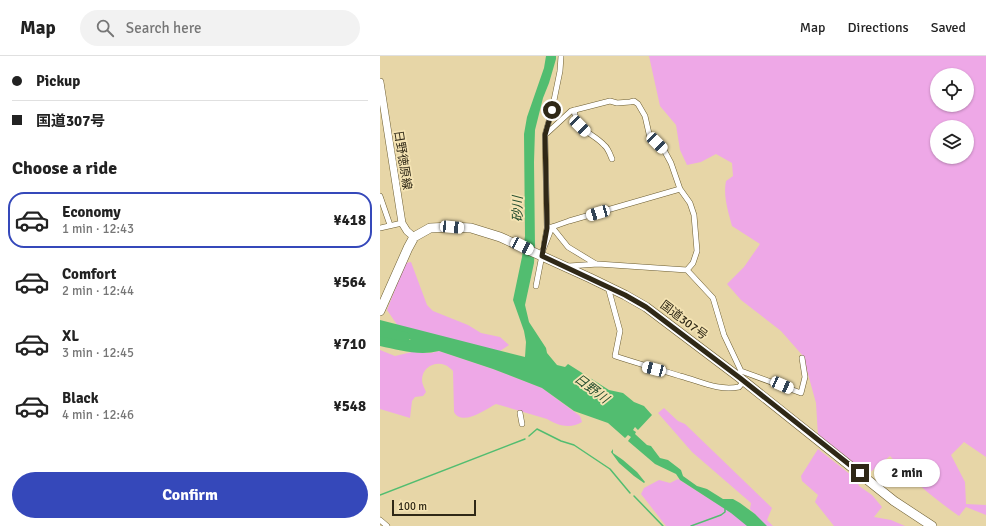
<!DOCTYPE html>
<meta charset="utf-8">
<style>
:root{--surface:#fff;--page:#f2f2f2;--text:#222;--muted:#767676;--line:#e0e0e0;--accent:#3548ba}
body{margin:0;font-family:Signika,"Noto Sans JP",sans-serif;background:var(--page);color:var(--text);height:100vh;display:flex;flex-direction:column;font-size:15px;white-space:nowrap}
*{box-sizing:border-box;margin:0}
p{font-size:13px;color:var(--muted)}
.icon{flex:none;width:22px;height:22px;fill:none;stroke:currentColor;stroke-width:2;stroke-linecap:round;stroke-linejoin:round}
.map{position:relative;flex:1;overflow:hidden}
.panel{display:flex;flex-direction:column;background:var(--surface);width:380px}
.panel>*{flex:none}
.guide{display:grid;align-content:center;height:88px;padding:0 12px;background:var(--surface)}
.controls{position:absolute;left:550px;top:12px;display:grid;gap:8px}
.controls a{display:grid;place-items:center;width:44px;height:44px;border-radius:50%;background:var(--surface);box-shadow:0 1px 3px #0004;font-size:20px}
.scale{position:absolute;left:12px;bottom:10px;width:84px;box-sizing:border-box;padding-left:4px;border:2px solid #2f2816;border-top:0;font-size:11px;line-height:14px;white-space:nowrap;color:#2f2816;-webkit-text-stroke:3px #f4e3b3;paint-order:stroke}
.end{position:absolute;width:18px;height:18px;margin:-9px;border:5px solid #2f2816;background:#fff;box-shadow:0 0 0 2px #fff}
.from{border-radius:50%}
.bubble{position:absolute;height:28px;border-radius:14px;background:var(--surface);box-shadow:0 1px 3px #0004;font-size:13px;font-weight:800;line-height:28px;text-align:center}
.car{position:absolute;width:12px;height:24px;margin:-12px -6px;border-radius:5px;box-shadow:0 0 3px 1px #0007;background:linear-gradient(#fff 24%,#345 0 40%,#fff 0 76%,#345 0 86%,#fff 0)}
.guide b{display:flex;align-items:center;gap:14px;height:38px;font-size:15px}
.guide b+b{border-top:1px solid var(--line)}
.guide i{width:10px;height:10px;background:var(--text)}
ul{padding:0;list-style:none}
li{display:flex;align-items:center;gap:12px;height:56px;margin:0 8px 6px;padding:0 4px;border:2px solid transparent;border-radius:16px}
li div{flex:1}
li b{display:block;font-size:15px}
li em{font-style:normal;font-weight:800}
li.on{border-color:var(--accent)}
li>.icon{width:36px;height:36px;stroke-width:1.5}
h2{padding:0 12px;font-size:18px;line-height:48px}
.button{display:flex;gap:8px;margin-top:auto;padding:8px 12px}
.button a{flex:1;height:46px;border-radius:24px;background:var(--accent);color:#fff;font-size:16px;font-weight:800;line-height:46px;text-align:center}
header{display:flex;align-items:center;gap:24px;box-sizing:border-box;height:56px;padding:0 20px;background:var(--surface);border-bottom:1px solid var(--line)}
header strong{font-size:19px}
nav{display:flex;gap:22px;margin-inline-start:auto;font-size:14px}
.search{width:280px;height:36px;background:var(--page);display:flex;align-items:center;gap:10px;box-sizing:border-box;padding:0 14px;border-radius:22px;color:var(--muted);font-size:15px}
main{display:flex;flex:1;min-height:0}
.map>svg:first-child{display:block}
.green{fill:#eea8e7;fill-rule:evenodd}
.water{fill:#52bd70}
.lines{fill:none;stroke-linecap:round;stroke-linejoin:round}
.stream{stroke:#52bd70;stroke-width:1.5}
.river{stroke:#52bd70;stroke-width:10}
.street-casing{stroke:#6b5c30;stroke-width:6}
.secondary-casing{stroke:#6b5c30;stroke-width:8}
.highway-casing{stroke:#6b5c30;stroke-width:10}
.street{stroke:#fff;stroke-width:5}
.secondary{stroke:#fff;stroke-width:7}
.highway{stroke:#fff;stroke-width:9}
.route{stroke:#2f2816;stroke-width:5}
.labels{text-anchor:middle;stroke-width:3.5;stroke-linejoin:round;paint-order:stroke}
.street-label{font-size:12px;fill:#2f2816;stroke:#f4e3b3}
.water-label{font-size:13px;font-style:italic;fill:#224c2d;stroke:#f4e3b3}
</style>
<header>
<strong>Map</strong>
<div class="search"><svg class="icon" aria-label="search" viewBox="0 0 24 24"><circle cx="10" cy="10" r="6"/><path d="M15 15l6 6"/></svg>Search here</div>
<nav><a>Map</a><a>Directions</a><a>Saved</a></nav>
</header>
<main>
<section class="panel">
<div class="guide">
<b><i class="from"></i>Pickup</b>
<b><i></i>国道307号</b>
</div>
<h2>Choose a ride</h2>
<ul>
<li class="on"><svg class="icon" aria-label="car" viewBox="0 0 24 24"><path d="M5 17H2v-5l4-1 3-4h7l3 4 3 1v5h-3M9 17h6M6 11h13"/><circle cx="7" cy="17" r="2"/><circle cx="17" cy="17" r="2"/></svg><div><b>Economy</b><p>1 min · 12:43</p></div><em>¥418</em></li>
<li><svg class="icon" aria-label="car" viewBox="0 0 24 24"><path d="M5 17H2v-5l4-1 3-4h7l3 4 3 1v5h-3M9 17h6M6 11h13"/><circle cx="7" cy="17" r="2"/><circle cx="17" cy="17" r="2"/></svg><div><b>Comfort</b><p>2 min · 12:44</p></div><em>¥564</em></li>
<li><svg class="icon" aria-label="car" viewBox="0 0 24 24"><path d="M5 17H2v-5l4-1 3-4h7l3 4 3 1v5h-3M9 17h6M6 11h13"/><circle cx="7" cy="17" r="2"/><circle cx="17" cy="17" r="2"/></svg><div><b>XL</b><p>3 min · 12:45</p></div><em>¥710</em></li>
<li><svg class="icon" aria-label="car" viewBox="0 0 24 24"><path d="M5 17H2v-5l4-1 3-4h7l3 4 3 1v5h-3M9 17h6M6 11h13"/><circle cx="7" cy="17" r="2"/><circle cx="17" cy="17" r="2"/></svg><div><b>Black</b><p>4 min · 12:46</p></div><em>¥548</em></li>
</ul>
<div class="button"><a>Confirm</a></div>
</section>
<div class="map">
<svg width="606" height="470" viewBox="0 0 606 470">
<rect width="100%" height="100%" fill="#e7d6a7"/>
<path class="green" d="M 269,0 L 606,0 L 606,401 L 584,386 L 571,399 L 585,426 L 586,448 L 606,449 L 606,459 L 586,451 L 579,460 C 553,442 531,423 510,400 L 488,418 L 438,380 L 436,347 L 423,300 L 401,275 L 361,244 L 347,228 L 364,211 L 380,188 L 352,170 C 348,155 343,140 346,125 L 353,120 L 352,107 L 336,98 L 321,106 L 307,109 L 300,94 L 296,69 L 280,50 ZM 557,19 L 587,19 L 587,49 L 557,49 ZM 557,71 L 587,71 L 587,101 L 557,101 Z
M 31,206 L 47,249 L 53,255 L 88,269 L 101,277 L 120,281 L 129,289 L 117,297 L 22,276 L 7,254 L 25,207 Z
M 0,294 L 15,300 L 32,296 L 51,297 L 59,295 L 113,313 L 162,332 L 200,360 L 202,366 C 191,373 178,370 167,363 L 116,348 C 106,353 82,371 74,356 L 73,315 C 71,313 68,310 65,309 C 54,305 42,312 42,324 C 42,328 45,333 46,336 L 43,340 L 35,341 L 32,345 L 30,362 L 0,353 Z
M 284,352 L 298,365 L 305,368 L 392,452 L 387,464 L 393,470 L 386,470 L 370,453 L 371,447 L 312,396 L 278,357 Z
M 438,393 L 476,423 L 479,430 L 492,439 L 502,451 L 494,461 L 511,464 L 525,470 L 454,470 L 435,446 L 438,439 L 422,425 L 421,420 Z
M 298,423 L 358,461 L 368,470 L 286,470 L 261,438 L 264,432 L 279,424 L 290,427 Z"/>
<path class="water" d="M 166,0 L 176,0 L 176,3 L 169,27 L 163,42 L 155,74 L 154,106 L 155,192 L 154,207 L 145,249 L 149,266 L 166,292 L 167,297 L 177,309 L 185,311 L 188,308 L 229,334 L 243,337 L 254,346 L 264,350 L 272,359 L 258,374 L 255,371 L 253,374 L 256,376 L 255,378 L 267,389 L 271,390 L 280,402 L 288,404 L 301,414 L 303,420 L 317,430 L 327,433 L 343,443 L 353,443 L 360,447 L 375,458 L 387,470 L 367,470 L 351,457 L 300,424 L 296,418 L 275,408 L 248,385 L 251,381 L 248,379 L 245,382 L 228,367 L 194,355 L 162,332 L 113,313 L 59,295 C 39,300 19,294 0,290 L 0,279 L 23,284 L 31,284 L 0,274 L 0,264 L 145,301 L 146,286 L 144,275 L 133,244 L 142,201 L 145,180 L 144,78 L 147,61 L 164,12 Z
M 233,393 L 233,397 L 243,404 L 257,416 L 265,426 L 264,427 L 254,420 L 239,407 L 231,396 Z"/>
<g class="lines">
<path class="stream" d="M 149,380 L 157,373 L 181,385 L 194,389 L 230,413 L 250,437
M 0,439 L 145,383
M 254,440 L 283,470
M 311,470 L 341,459 L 345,456 L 345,453"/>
<path class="river" d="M 0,275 L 25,281"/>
<g class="street-casing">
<path id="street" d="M 181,0 L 180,15 L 172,54 L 165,79 L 167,172 L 172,171 L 189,165 L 300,133
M 194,54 C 197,76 212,76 224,89 C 228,92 230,98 232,103
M 166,78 L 191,55 L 230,45 L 237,47 L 250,46 L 254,45 L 258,48 L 265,60 L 270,82 L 284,94 L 291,107 L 300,133 L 310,147 L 314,159 L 317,195 L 313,207 L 307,214
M 0,140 L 10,169
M 172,171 L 188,191 L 216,208
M 0,172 L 22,167
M 164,189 L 167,172
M 189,210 L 218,208 L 307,214 L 333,242 L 344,279 L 361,315 L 358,320
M 156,230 L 163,194 L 172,171
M 228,231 L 240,275 L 235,300 C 256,307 278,313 300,320 C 320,325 337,335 359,331 L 364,325
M 361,315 L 421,337 L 425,321 L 422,302
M 140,357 L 142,368
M 0,464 L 7,470"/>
</g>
<g class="secondary-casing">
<path id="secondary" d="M 0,26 L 22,167 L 27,175 L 34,181"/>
</g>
<g class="highway-casing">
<path id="highway" d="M 0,255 L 28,192 L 34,181 L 50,172 L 72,171 L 91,172 L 120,181 L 210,222 L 245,239 L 266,251 L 360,322 L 514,445 L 552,470"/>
</g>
<use href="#street" class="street"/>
<use href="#secondary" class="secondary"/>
<use href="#highway" class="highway"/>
</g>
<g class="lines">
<path class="route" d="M 172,54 L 165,79 L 167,172 L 162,200 L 245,239 L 266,251 L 360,322 L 480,417"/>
</g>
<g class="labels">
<g class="street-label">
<text transform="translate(23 104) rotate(81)" y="4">日野徳原線</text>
<text transform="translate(304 264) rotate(37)" y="4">国道307号</text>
</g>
<g class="water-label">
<text transform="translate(137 153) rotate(-90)" y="5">砂川</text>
<text transform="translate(212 332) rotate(37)" y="5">日野川</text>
</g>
</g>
</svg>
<div class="controls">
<a><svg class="icon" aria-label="locate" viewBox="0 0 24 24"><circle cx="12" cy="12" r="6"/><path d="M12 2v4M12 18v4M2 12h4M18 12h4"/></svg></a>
<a><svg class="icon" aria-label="layers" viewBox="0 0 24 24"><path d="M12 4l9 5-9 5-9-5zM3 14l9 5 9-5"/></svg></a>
</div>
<div class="scale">100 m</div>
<i class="end from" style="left:172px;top:54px"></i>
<i class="end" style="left:480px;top:417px"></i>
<div class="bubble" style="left:494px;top:403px;width:66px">2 min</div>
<i class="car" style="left:200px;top:70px;rotate:135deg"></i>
<i class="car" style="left:277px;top:87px;rotate:135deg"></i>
<i class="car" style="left:218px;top:157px;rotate:254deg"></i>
<i class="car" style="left:72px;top:171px;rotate:95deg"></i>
<i class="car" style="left:142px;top:190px;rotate:116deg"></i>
<i class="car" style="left:274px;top:313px;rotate:285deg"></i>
<i class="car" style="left:402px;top:329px;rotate:114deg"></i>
</div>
</main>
